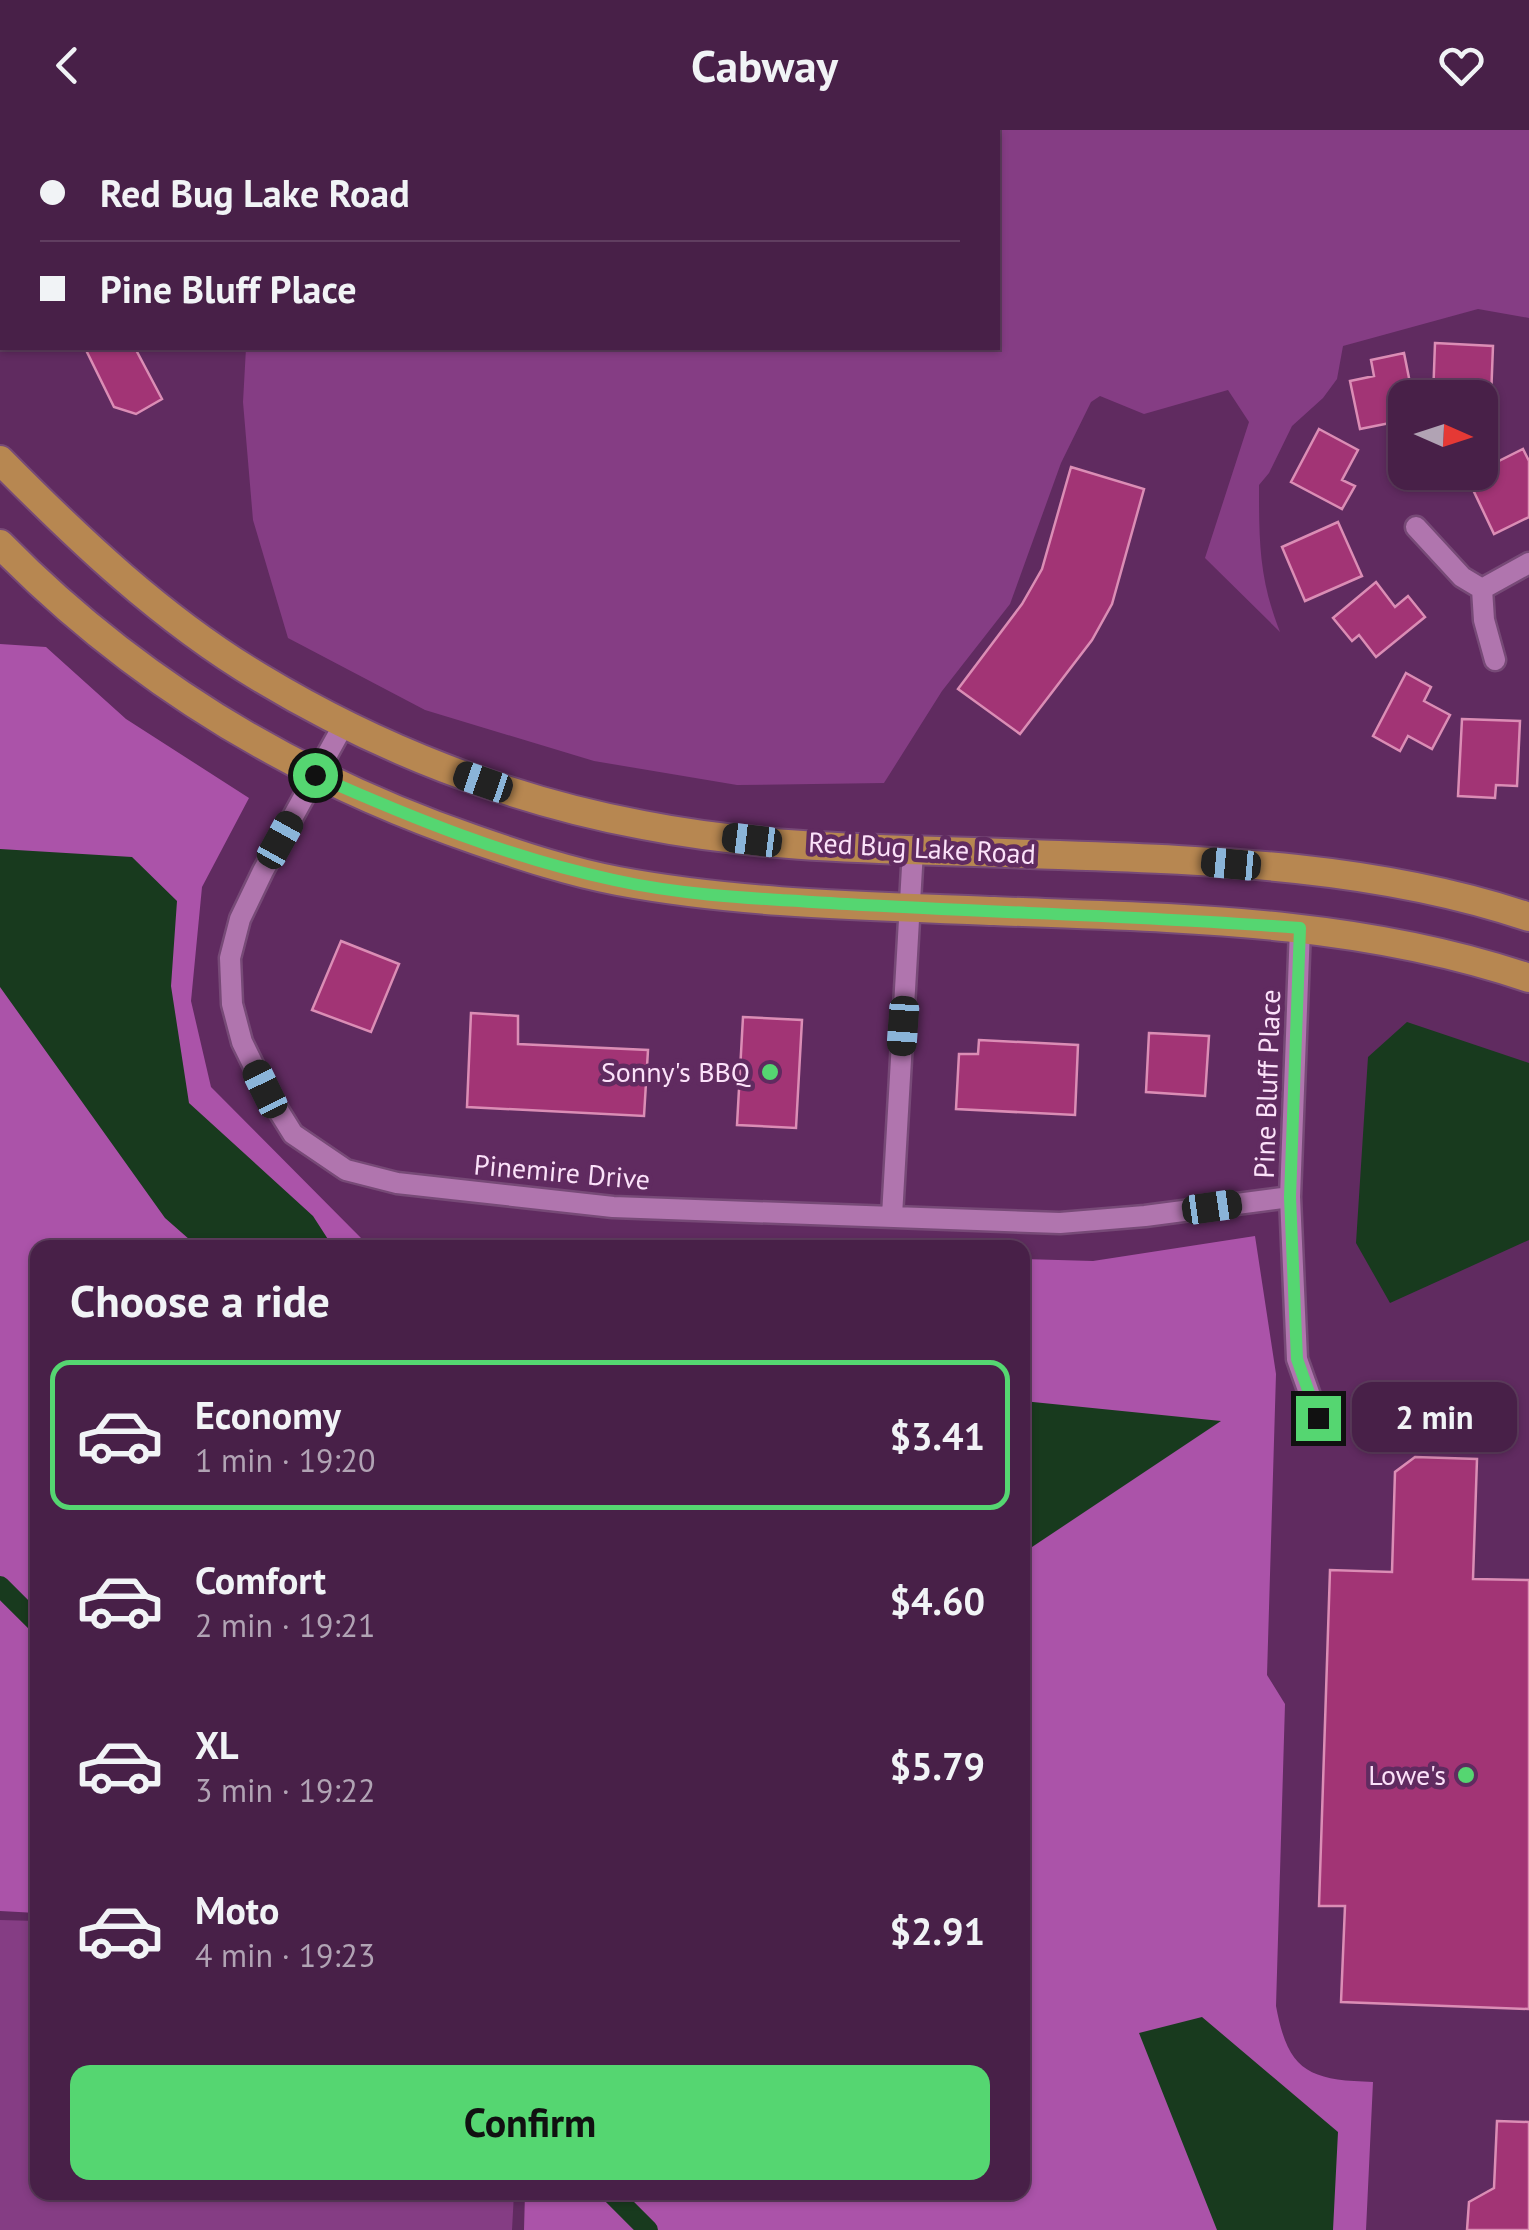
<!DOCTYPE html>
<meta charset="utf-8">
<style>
:root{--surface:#482048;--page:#4f284f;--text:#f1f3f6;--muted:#b1a3b4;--line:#603e60;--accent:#55d671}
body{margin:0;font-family:"PT Sans",sans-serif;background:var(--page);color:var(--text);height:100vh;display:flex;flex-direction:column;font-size:38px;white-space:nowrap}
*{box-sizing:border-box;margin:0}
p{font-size:32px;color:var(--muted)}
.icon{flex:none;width:55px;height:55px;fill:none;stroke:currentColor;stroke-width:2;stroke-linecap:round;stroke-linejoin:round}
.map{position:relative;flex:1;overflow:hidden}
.side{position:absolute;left:30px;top:1110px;width:1000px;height:960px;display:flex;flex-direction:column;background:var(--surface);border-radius:20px;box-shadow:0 2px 8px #0004,0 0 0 2px var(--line)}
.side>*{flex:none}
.hud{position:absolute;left:0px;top:0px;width:1000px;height:220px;box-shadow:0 2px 8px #0004,0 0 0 2px var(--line);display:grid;align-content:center;height:220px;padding:0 40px;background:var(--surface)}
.needle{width:65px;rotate:93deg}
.controls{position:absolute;left:1388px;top:250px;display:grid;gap:20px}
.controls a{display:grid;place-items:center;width:110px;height:110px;border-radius:20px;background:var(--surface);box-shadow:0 2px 8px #0004,0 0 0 2px var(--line);font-size:50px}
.end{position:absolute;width:45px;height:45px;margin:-22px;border:12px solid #55d671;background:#111;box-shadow:0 0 0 5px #111}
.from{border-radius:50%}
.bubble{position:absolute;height:70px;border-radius:20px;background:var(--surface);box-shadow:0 2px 8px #0004,0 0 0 2px var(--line);font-size:32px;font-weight:600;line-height:70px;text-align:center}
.car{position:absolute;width:30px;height:60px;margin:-30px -15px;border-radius:12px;box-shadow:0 0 8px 2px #0007;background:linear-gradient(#222 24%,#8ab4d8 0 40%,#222 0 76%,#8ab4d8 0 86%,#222 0)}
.hud b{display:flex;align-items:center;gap:35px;height:95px;font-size:38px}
.hud b+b{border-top:2px solid var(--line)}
.hud i{width:25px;height:25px;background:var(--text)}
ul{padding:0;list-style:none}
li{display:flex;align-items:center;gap:30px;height:150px;margin:0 20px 15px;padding:0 20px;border:5px solid transparent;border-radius:20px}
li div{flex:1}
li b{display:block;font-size:38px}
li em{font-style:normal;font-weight:600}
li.current{border-color:var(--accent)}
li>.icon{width:90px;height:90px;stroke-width:1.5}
h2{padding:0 40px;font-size:45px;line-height:120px}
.action{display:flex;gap:20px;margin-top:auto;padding:20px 40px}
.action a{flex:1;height:115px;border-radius:20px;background:var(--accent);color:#111;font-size:40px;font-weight:600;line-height:115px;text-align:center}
header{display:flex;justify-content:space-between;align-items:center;height:130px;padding:0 40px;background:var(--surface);font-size:45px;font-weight:600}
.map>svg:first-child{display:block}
.green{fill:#853d84}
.forest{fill:#ab53a9}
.water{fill:#183a1e}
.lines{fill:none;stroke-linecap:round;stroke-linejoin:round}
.canal{stroke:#183a1e;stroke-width:20}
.building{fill:#a23475;stroke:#db8db5;stroke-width:2.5}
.minor-casing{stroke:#774a77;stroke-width:25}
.primary-casing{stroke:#774a77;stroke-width:32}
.minor{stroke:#b075ae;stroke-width:20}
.primary{stroke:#b78751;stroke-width:28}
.route{stroke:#55d671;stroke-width:12}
.poi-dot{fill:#55d671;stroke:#602b60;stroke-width:4}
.labels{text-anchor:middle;stroke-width:9;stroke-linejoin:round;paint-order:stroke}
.street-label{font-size:28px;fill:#fbe1f9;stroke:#602b60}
.poi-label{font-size:28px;fill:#fbe1f9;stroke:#602b60;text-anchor:end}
</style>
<header><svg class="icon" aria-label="back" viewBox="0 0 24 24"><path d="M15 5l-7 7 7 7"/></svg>Cabway<svg class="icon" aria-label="heart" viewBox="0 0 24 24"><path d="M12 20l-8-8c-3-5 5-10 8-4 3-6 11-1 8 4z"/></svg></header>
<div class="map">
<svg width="1529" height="2100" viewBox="0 0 1529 2100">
<rect width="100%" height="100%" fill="#602b60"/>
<path class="green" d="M 431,0 L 1529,0 L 1529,188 L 1478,179 L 1343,216 L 1337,249 L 1323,268 L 1292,296 L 1269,343 L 1259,355 C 1259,411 1259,449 1280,502 L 1205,428 L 1249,292 L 1228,260 L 1144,284 L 1100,266 L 1091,272 L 1061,333 L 1010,474 L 942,561 L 884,653 L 737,655 L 594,631 L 425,580 L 288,508 L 253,390 L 243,272 L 246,218 L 998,218 L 998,2 L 427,2 Z
M 0,1790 L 37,1791 L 38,2062 L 514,2063 L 512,2100 L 0,2100 Z"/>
<path class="forest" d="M 0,514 L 46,517 L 126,589 L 249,668 L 202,757 L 191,871 L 211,957 L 361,1108 L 653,1117 L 38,1118 L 37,1783 L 0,1781 Z
M 1255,1106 L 1276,1244 L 1267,1545 L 1285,1574 L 1276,1876 C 1288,1942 1309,1950 1373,1952 L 1366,2100 L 524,2100 L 525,2063 L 1022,2062 L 1023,1129 L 1093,1131 Z"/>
<path class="water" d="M 0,719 L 132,727 L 177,771 L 171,856 L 189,973 L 313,1086 L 333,1117 L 198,1117 L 165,1088 L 0,857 Z
M 1407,892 L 1529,933 L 1529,1110 L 1390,1173 L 1356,1113 L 1368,927 Z
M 1023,1271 L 1221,1291 L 1023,1423 Z
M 1202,1887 L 1338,2002 L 1333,2100 L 1217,2100 L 1139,1903 Z"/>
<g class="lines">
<path class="canal" d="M 0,1456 L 38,1494
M 610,2062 L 648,2100"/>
</g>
<path class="building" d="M 1435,213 L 1493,216 L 1491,268 L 1433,268 Z
M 85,218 L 135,218 L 162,269 L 136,284 L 114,277 Z
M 1404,223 L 1413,268 L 1405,268 L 1405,290 L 1360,299 L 1350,251 L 1374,246 L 1371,230 Z
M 1319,299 L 1358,320 L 1342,350 L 1355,356 L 1342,379 L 1291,352 Z
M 1523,319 L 1529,331 L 1529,387 L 1494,404 L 1467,347 Z
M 1071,337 L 1144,359 L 1112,474 L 1092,510 L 1020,604 L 958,559 L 1022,474 L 1042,439 Z
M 1338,392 L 1362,446 L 1305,471 L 1282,417 Z
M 1376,452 L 1395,477 L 1408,466 L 1425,487 L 1376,527 L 1359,505 L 1352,511 L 1333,488 Z
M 1406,543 L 1431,557 L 1424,571 L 1450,585 L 1432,619 L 1408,606 L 1400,621 L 1373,606 Z
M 1462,589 L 1520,591 L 1517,656 L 1496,655 L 1495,668 L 1458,666 Z
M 341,811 L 399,834 L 371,902 L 312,880 Z
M 471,883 L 518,886 L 518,914 L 648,920 L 644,986 L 467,977 Z
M 743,887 L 802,890 L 796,998 L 737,995 Z
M 1149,903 L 1209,906 L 1205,966 L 1146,962 Z
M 979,910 L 1078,915 L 1075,985 L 956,979 L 959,924 L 978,924 Z
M 1415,1327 L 1477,1329 L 1473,1449 L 1529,1450 L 1529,1879 L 1341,1872 L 1345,1776 L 1319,1776 L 1330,1440 L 1392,1442 L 1395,1342 Z
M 1497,1991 L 1529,1992 L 1529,2100 L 1467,2100 L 1469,2072 L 1494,2058 Z"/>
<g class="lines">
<g class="minor-casing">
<path id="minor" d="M 1416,397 L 1462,447 L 1482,459 L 1529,433
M 1482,459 L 1484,490 L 1495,530
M 344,594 L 263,741 L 240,789 L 230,828 L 232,874 L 242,912 L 265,959 L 293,1004 L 346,1040 L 397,1053 L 613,1077 L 1060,1093 L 1145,1086 L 1290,1067
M 1300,798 L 1290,1067 L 1297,1229 L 1318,1288
M 892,1086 L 913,720"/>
</g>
<g class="primary-casing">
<path id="primary" d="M 0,330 C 79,410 162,489 259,547 C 376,618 509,670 643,695 C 769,720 902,719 1030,724 C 1197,730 1369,733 1529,787
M 0,414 C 134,551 296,648 476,710 C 522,726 570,742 618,751 C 741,774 869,776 994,781 C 1174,788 1356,789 1529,848"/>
</g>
<use href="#minor" class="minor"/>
<use href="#primary" class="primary"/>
</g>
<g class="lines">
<path class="route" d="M 315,645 C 412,688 510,728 614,750 C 690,767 769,769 847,774 C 998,783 1149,786 1300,798 L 1290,1067 L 1297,1229 L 1318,1288"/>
</g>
<g class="poi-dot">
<circle cx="770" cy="942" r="10"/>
<circle cx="1466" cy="1645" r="10"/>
</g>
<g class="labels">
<g class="street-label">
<text transform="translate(922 718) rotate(3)" y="10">Red Bug Lake Road</text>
<text transform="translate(1267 954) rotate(-88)" y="10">Pine Bluff Place</text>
<text transform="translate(562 1042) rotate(5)" y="10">Pinemire Drive</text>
</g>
<g class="poi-label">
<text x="750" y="952">Sonny's BBQ</text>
<text x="1446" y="1655">Lowe's</text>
</g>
</g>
</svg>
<div class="controls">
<a><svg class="needle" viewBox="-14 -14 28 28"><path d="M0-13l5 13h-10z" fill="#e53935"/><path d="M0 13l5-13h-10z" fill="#b1a3b4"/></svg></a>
</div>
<i class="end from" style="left:315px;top:645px"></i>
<i class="end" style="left:1318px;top:1288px"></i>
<div class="bubble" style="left:1352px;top:1252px;width:165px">2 min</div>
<i class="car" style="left:483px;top:652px;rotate:289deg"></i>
<i class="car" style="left:280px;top:710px;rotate:29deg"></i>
<i class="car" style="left:752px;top:710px;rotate:277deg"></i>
<i class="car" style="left:1231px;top:734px;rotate:275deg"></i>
<i class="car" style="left:903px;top:896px;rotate:184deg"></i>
<i class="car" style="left:265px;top:959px;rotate:334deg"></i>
<i class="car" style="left:1212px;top:1077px;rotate:82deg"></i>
<div class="hud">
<b><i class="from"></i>Red Bug Lake Road</b>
<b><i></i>Pine Bluff Place</b>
</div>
<section class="side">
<h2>Choose a ride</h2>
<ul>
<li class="current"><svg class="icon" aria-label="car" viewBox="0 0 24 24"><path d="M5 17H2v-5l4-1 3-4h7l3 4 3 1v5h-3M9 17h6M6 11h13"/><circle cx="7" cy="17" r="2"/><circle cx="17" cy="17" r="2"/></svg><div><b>Economy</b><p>1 min · 19:20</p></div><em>$3.41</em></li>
<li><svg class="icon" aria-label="car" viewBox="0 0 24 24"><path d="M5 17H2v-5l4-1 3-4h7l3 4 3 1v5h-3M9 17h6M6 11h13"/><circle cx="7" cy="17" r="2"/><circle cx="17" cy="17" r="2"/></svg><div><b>Comfort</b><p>2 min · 19:21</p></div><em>$4.60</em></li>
<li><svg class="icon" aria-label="car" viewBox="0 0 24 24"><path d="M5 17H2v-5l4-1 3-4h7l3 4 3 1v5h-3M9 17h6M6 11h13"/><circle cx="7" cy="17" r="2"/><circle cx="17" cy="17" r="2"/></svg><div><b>XL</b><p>3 min · 19:22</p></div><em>$5.79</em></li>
<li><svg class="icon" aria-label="car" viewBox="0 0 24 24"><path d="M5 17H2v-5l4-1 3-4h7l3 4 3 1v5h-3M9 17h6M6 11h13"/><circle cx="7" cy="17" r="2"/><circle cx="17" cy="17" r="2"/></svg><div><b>Moto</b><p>4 min · 19:23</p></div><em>$2.91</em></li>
</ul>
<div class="action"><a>Confirm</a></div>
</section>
</div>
